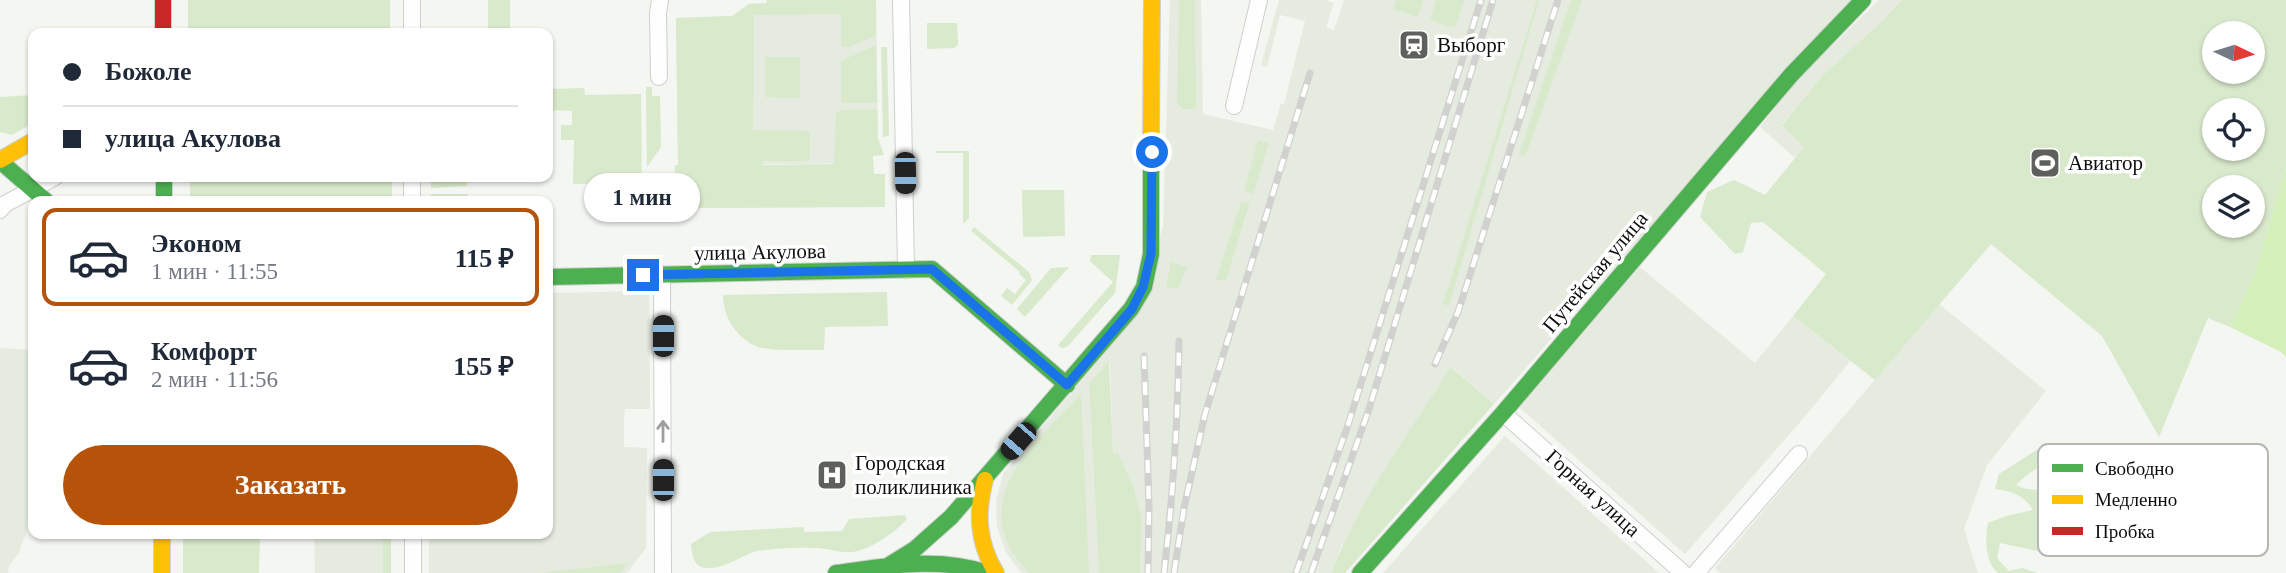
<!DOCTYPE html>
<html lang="ru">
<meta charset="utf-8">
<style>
:root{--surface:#fff;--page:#f6f6f7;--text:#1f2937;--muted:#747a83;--line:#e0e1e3;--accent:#b45309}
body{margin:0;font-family:Georgia,serif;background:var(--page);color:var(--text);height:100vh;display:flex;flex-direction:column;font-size:26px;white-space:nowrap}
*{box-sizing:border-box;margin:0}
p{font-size:23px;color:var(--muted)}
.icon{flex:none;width:38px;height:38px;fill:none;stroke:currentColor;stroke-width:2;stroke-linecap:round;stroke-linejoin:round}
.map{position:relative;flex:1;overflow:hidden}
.drawer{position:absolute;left:28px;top:196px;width:525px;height:343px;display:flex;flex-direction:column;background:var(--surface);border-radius:14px;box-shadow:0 2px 5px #0004}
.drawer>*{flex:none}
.banner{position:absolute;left:28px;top:28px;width:525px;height:154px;border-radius:14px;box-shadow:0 2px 5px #0004;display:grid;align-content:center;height:154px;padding:0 35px;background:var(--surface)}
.needle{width:46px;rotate:94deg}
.fabs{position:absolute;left:2202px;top:21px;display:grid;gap:14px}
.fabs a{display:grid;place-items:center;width:63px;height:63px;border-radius:50%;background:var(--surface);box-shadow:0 2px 5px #0004;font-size:35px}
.end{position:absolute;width:32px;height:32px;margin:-16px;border:9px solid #1a73e8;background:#fff;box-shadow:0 0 0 4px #fff}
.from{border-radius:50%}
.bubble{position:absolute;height:49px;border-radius:24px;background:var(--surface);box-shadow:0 2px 5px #0004;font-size:23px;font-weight:700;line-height:49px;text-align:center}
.car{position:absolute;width:21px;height:42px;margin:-21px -10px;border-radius:9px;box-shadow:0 0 5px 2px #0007;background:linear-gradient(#222 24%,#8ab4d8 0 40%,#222 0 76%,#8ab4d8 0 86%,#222 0)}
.banner b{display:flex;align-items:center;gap:24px;height:66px;font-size:26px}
.banner b+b{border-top:2px solid var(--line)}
.banner i{width:18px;height:18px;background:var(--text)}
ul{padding:12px 0 0;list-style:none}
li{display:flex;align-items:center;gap:21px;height:98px;margin:0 14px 10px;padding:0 21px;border:4px solid transparent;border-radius:14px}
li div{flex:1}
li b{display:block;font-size:26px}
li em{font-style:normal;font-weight:700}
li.active{border-color:var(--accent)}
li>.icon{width:63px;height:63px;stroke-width:1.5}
.action{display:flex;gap:14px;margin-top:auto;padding:14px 35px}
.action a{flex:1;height:80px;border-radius:42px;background:var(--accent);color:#fff;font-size:28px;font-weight:700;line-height:80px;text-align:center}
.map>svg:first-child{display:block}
.built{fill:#e5ebdf;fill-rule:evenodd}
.green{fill:#d9e9cc;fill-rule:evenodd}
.water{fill:#d4efba}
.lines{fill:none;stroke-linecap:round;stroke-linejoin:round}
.street-casing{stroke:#cdd0cb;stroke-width:18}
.fast-casing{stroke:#cdd0cb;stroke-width:18}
.slow-casing{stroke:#cdd0cb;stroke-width:18}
.jam-casing{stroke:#cdd0cb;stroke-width:18}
.street{stroke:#fdfefd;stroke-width:16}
.fast{stroke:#4caf50;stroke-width:16}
.slow{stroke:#ffc107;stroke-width:16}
.jam{stroke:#c62828;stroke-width:16}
.rail-casing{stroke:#d1d1d0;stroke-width:7}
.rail{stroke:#fff;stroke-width:4.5;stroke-dasharray:13;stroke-linecap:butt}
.oneway{stroke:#9d9e9d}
.route{stroke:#1a73e8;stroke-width:9}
.labels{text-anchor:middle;stroke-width:7;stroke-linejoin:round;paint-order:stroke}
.poi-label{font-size:21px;fill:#0d0f0c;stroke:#fff;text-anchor:start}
.street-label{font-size:21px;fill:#0d0f0c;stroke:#fff}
.key{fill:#fff;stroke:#b6b7b6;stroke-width:2}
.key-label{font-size:19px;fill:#0d0f0c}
</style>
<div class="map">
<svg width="2286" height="573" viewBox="0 0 2286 573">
<rect width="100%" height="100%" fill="#f3f6f1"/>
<path class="built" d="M 876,0 L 878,138 L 873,138 L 873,163 L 678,165 L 676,18 L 732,16 L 749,4 Z
M 1170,0 L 1201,0 L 1203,114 L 1273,130 L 1281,104 L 1284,104 L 1305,21 L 1280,15 L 1267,67 L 1261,65 L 1279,0 L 1325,0 L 1334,3 L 1326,27 L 1334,30 L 1344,0 L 1859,0 L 1788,70 L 1494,404 L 1452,367 L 1342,545 L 1331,573 L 1140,573 L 1142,519 L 1134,489 L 1119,454 L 1113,454 L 1110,362 L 1089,384 L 1099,573 L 1021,573 L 1006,552 L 997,527 L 996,500 L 1004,472 L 1118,338 L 1163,228 ZM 1241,201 L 1250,204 L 1226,281 L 1217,280 Z
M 1879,0 L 1902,0 L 1880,23 L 1823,75 L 1782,124 L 1804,147 L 1795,158 L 1760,127 L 1798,79 Z
M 1640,267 L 1755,363 L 1793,316 L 1850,361 L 1808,413 L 1685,554 L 1519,407 Z
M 649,291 L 650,409 L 625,409 L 624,419 L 624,447 L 647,448 L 646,548 L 627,573 L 429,573 L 429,534 L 548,534 L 548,293 Z
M 1939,304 L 2046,391 L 1987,465 L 1964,529 L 1978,573 L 1720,573 L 1715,568 Z
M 0,348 L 33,350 L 33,485 L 26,535 L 21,545 L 20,552 L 9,565 L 8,573 L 0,573 Z
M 1505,436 L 1585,507 L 1659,573 L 1383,573 Z
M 314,534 L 383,534 L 383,573 L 315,573 Z"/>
<path class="green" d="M 188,0 L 390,0 L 390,33 L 188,33 Z
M 488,0 L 510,0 L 510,33 L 488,33 Z
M 767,0 L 876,0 L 876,36 L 848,47 L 841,47 L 841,14 L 754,15 L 753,130 L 810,131 L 810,157 L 808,161 L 763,161 L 763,165 L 834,164 L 836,114 L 841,110 L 877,109 L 878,138 L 884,155 L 873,156 L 874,174 L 885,174 L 885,207 L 696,208 L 696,205 L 673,205 L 675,165 L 678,165 L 676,18 L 732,16 L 749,4 L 766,3 Z
M 1179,0 L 1195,0 L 1196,109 L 1183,109 L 1177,103 Z
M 1396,0 L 1423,0 L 1418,17 L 1393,9 Z
M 1436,0 L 1464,0 L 1455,28 L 1430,20 Z
M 1537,0 L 1539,0 L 1449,306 L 1443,304 Z
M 1571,0 L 1582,0 L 1525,157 L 1519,154 Z
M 1902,0 L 2286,0 L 2286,168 L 2255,273 L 2230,327 L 2208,318 L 2159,437 L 2102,336 L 1991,244 L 1875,380 L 1793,316 L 1826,274 L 1763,222 L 1751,223 L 1743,252 L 1735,254 L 1700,217 L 1707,192 L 1734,180 L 1765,195 L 1804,147 L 1782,125 L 1823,75 L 1880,23 ZM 2214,33 L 2252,33 L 2252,72 L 2214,72 ZM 2214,110 L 2252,110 L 2252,149 L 2214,149 ZM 2214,187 L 2252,187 L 2252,226 L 2214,226 Z
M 927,23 L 957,23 L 958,45 L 954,48 L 927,49 Z
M 876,45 L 877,103 L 841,103 L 841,61 Z
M 881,47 L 887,47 L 889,136 L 883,137 Z
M 765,57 L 800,57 L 800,98 L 765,97 Z
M 646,87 L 652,87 L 652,96 L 660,96 L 661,147 L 647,167 Z
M 584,88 L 585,95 L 641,94 L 642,207 L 629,207 L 622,200 L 622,183 L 573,184 L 574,140 L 561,140 L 561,125 L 572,125 L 572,111 L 548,110 L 548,89 Z
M 33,95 L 33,123 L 12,135 L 0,132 L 0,97 Z
M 1258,140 L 1269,143 L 1253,194 L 1244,191 Z
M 936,151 L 969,151 L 969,218 L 963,224 L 963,153 L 935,153 Z
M 190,177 L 392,177 L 392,201 L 190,201 Z
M 431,182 L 467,182 L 467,186 L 431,188 Z
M 1022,190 L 1064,190 L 1065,236 L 1023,237 Z
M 431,194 L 468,194 L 468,201 L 431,201 Z
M 1241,201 L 1250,203 L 1226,281 L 1216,280 Z
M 974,227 L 1029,272 L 1032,280 L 1012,305 L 1001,296 L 1007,288 L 1015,294 L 1026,280 L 1019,274 L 1020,272 L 971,231 Z
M 1091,255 L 1120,255 L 1115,293 L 1067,347 L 1061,348 L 1058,345 L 1113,282 L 1090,261 Z
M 1171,262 L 1187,267 L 1178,289 L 1166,287 Z
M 1069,267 L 1025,317 L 1017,309 L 1051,268 Z
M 887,292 L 888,326 L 825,327 L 824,350 C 810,350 769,351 758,347 C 737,339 723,317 723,295 Z
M 1109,361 L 1113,454 L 1119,454 L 1134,489 L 1142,519 L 1140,573 L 1099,573 L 1089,384 Z
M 1451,367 L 1494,404 L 1345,573 L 1331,573 C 1360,499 1409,433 1451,367 Z
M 1081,394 L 1089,573 L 1029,573 C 962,502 1032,446 1081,394 Z
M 2048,443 L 2060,446 C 2050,464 2029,470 2016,485 C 2036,496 2052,484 2073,480 C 2080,478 2089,478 2096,477 L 2105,502 L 2090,514 L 2050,517 L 2048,542 L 2037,551 L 2000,543 L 1997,558 L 2009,571 L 2022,568 L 2038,573 L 1998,573 C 1985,563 1985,538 1988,523 L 2006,516 L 2033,510 C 2024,495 2012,491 1995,489 L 1999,474 Z
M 905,515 L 907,519 C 896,531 879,543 864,549 C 846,556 834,549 816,548 C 800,547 773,548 757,551 C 741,555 719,573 701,567 C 692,562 692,553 691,544 L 710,532 L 804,527 L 804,532 L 842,531 L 849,519 Z
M 183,534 L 260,534 L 259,573 L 183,573 Z
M 383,534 L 391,534 L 391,573 L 383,573 Z
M 628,563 L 620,573 L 541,573 Z"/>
<path class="water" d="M 2286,168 L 2286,357 L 2281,352 L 2230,327 L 2255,273 Z"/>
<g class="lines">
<g class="street-casing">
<path id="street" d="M 412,0 L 412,33
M 901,0 L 906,270
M 659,77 L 658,13 L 660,0
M 1234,106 L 1259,0
M 412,177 L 412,201
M 0,210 L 5,204 L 55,177
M 662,275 L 663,573
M 1503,413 L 1683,573
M 413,534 L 413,573
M 1696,573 L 1799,454"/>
</g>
<g class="fast-casing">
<path id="fast" d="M 0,161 L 46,201
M 164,177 L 164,201
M 548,277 L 932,269 L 1067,385
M 886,567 L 915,549 L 951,517 L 1131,309 L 1144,287 L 1151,254 L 1151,135
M 836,573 C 888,566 937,556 988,573
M 1360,573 L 1503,413 L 1791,75 L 1863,0"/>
</g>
<g class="slow-casing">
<path id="slow" d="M 1151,135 L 1152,0
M 0,160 L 33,141
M 985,480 C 976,514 978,543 996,573
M 162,534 L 162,573"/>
</g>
<g class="jam-casing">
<path id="jam" d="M 163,0 L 163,33"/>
</g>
<use href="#street" class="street"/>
<use href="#fast" class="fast"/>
<use href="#slow" class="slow"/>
<use href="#jam" class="jam"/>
<g class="rail-casing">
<path id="rail" d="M 1144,356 L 1149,506 L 1148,573
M 1435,364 L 1458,312 L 1558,0
M 1164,573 C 1173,496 1178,419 1179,341
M 1174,573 L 1184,508 L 1205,414 L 1310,73
M 1296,573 L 1348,425 L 1481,0
M 1311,573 L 1369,409 L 1493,0"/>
</g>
<use href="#rail" class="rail"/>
</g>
<defs><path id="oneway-shaft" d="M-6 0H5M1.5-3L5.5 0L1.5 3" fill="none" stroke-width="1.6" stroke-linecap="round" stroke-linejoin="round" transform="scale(1.75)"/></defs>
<use class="oneway" href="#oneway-shaft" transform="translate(663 431) rotate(-90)"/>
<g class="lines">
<path class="route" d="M 643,275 L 932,269 L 1067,385 L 1132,309 L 1143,287 L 1151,254 L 1152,152"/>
</g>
<defs>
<g id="station-square" transform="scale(1.575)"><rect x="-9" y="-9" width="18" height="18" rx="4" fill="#5e605c" stroke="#fff"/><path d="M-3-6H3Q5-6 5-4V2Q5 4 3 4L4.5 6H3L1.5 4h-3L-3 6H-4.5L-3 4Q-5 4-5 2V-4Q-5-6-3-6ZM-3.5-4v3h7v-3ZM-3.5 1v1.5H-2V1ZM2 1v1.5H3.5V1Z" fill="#fff"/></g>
<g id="stadium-square" transform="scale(1.575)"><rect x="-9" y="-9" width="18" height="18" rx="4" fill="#5e605c" stroke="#fff"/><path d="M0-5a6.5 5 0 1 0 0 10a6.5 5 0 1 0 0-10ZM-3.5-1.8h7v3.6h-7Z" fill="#fff"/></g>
<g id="hospital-square" transform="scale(1.575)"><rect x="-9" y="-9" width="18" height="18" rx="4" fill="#5e605c" stroke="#fff"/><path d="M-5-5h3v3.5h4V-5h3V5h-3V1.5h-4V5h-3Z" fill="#fff"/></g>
</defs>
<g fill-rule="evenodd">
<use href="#station-square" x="1414" y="45"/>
<use href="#stadium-square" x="2045" y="163"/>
<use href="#hospital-square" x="832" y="475"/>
</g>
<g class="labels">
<g class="poi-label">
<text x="1437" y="52">Выборг</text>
<text x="2068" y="170">Авиатор</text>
<text x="855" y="470">Городская<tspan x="855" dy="24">поликлиника</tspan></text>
</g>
<g class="street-label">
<text transform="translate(760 252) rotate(-1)" y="7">улица Акулова</text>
<text transform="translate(1595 272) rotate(-50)" y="7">Путейская улица</text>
<text transform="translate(1593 493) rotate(42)" y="7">Горная улица</text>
</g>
</g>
<rect x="2038" y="444" width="230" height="112" rx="10" class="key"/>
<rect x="2052" y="464" width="31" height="8" fill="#4caf50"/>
<rect x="2052" y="495" width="31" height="9" fill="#ffc107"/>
<rect x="2052" y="527" width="31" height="8" fill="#c62828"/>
<g class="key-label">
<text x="2095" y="475">Свободно</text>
<text x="2095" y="506">Медленно</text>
<text x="2095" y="538">Пробка</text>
</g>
</svg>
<div class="fabs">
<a><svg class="needle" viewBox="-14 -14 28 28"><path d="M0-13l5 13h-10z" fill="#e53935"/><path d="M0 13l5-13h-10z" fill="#747a83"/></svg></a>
<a><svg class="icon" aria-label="locate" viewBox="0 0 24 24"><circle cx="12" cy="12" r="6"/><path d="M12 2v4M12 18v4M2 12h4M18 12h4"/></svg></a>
<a><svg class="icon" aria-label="layers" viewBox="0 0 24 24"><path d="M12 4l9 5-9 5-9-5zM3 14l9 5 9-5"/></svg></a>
</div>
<i class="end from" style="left:1152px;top:152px"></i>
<i class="end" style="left:643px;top:275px"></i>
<div class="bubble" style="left:584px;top:173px;width:116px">1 мин</div>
<i class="car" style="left:905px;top:173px;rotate:179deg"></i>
<i class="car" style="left:663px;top:336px;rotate:0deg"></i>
<i class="car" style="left:1018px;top:441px;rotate:221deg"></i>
<i class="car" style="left:663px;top:480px;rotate:0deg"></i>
<div class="banner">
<b><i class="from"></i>Божоле</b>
<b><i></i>улица Акулова</b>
</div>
<section class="drawer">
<ul>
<li class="active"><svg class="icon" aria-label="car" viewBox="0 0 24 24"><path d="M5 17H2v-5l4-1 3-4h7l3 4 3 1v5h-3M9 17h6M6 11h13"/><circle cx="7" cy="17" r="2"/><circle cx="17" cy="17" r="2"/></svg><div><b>Эконом</b><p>1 мин · 11:55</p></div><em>115 ₽</em></li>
<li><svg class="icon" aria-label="car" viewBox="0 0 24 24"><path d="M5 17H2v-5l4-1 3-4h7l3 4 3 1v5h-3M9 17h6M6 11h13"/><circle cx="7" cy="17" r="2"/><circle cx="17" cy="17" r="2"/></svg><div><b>Комфорт</b><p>2 мин · 11:56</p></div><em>155 ₽</em></li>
</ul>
<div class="action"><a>Заказать</a></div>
</section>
</div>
